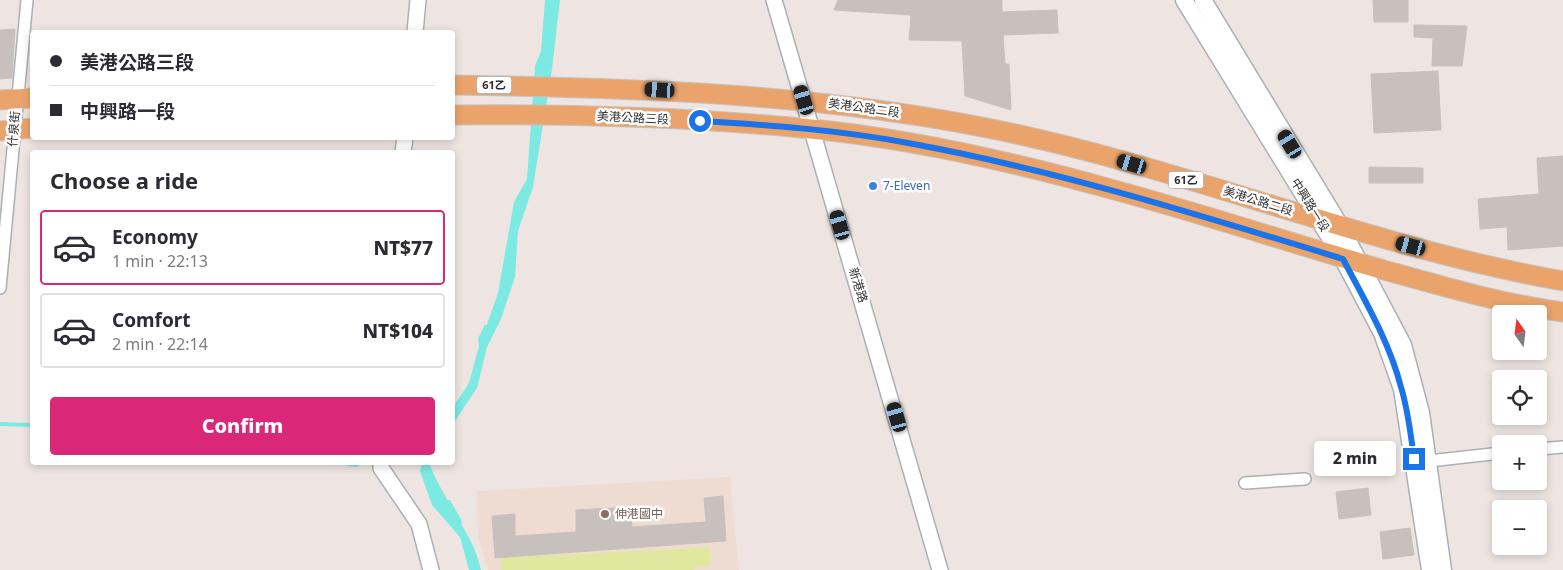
<!DOCTYPE html>
<meta charset="utf-8">
<style>
:root{--surface:#fff;--page:#f7f7f7;--text:#2b2b33;--muted:#7c7c81;--line:#e1e1e2;--accent:#db2777}
body{margin:0;font-family:"Noto Sans","Noto Sans TC",sans-serif;background:var(--page);color:var(--text);height:100vh;display:flex;flex-direction:column;font-size:19px;white-space:nowrap}
*{box-sizing:border-box;margin:0}
p{font-size:16px;color:var(--muted)}
.icon{flex:none;width:28px;height:28px;fill:none;stroke:currentColor;stroke-width:2;stroke-linecap:round;stroke-linejoin:round}
.map{position:relative;flex:1;overflow:hidden}
.drawer{position:absolute;left:30px;top:150px;width:425px;height:315px;display:flex;flex-direction:column;background:var(--surface);border-radius:5px;box-shadow:0 2px 8px #0003}
.drawer>*{flex:none}
.banner{position:absolute;left:30px;top:30px;width:425px;height:110px;border-radius:5px;box-shadow:0 2px 8px #0003;display:grid;align-content:center;height:110px;padding:0 20px;background:var(--surface)}
.needle{width:32px;rotate:346deg}
.controls{position:absolute;left:1492px;top:305px;display:grid;gap:10px}
.controls a{display:grid;place-items:center;width:55px;height:55px;border-radius:5px;background:var(--surface);box-shadow:0 2px 8px #0003;font-size:25px}
.end{position:absolute;width:22px;height:22px;margin:-11px;border:6px solid #1a73e8;background:#fff;box-shadow:0 0 0 2px #fff}
.from{border-radius:50%}
.bubble{position:absolute;height:35px;border-radius:5px;background:var(--surface);box-shadow:0 2px 8px #0003;font-size:16px;font-weight:800;line-height:35px;text-align:center}
.car{position:absolute;width:15px;height:30px;margin:-15px -8px;border-radius:6px;box-shadow:0 0 4px 1px #0007;background:linear-gradient(#222 24%,#8ab4d8 0 40%,#222 0 76%,#8ab4d8 0 86%,#222 0)}
.banner b{display:flex;align-items:center;gap:18px;height:48px;font-size:19px}
.banner b+b{border-top:1px solid var(--line)}
.banner i{width:12px;height:12px;background:var(--text)}
ul{padding:0;list-style:none}
li{display:flex;align-items:center;gap:15px;height:75px;margin:0 10px 8px;padding:0 10px;border:2px solid var(--line);border-radius:5px}
li div{flex:1}
li b{display:block;font-size:19px}
li em{font-style:normal;font-weight:800}
li.current{border-color:var(--accent)}
li>.icon{width:45px;height:45px;stroke-width:1.5}
h2{padding:0 20px;font-size:22px;line-height:60px}
.cta{display:flex;gap:10px;margin-top:auto;padding:10px 20px}
.cta a{flex:1;height:58px;border-radius:5px;background:var(--accent);color:#fff;font-size:20px;font-weight:800;line-height:58px;text-align:center}
.map>svg:first-child{display:block}
.education{fill:#eedcd2}
.pitch{fill:#e0e79e}
.water{fill:#7ce9e3}
.lines{fill:none;stroke-linecap:round;stroke-linejoin:round}
.stream{stroke:#7ce9e3;stroke-width:4}
.building{fill:#c7c0bd;stroke:#cac0bb}
.minor-casing{stroke:#abb0b5;stroke-width:14}
.tertiary-casing{stroke:#abb0b5;stroke-width:18}
.secondary-casing{stroke:#abb0b5;stroke-width:19}
.primary-casing{stroke:#c4c4c4;stroke-width:21}
.minor{stroke:#fff;stroke-width:11}
.tertiary{stroke:#fff;stroke-width:15}
.secondary{stroke:#fff;stroke-width:16}
.primary{stroke:#eaa46b;stroke-width:19}
.route{stroke:#1a73e8;stroke-width:6}
.shop-dot{fill:#3f7fe0;stroke:#fff;stroke-width:2}
.education-dot{fill:#8d6e63;stroke:#fff;stroke-width:2}
.labels{text-anchor:middle;stroke-width:5;stroke-linejoin:round;paint-order:stroke}
.shield{fill:#fff;stroke:#6d6d6d;stroke-width:1}
.shield-label{font-size:11px;font-weight:bold;fill:#2e2e2e}
.street-label{font-size:12px;fill:#2e2e2e;stroke:#fff}
.shop-label{font-size:12px;fill:#366cbe;stroke:#fff;text-anchor:start}
.education-label{font-size:12px;fill:#785e54;stroke:#fff;text-anchor:start}
</style>
<div class="map">
<svg width="1563" height="570" viewBox="0 0 1563 570">
<rect width="100%" height="100%" fill="#eee5e2"/>
<path class="education" d="M 730,477 L 739,570 L 488,570 L 478,537 L 477,491 Z"/>
<path class="pitch" d="M 710,547 L 711,566 L 693,567 L 695,570 L 501,570 L 501,558 Z"/>
<path class="water" d="M 545,0 L 560,0 L 552,69 L 533,187 L 518,231 L 515,277 L 501,319 L 487,347 L 477,388 L 453,424 L 453,407 L 469,383 L 477,353 L 498,293 L 514,202 L 527,179 L 535,66 L 541,51 Z
M 422,463 L 430,463 C 430,474 467,531 474,548 C 477,555 479,563 481,570 L 469,570 L 460,537 L 432,505 L 420,471 Z"/>
<g class="lines">
<path class="stream" d="M 481,346 L 480,339 L 486,327
M 0,424 L 32,425
M 336,462 L 357,465
M 449,502 L 460,522"/>
</g>
<path class="building" d="M 838,0 L 1002,0 L 1002,12 L 1057,10 L 1058,33 L 1003,35 L 1005,64 L 1009,64 L 1011,110 L 965,96 L 962,41 L 909,40 L 911,15 L 834,10 Z
M 1373,0 L 1408,0 L 1408,22 L 1374,22 Z
M 1414,25 L 1467,26 L 1462,66 L 1432,66 L 1433,38 L 1414,37 Z
M 15,29 L 12,78 L 0,79 L 0,30 Z
M 1438,71 L 1441,130 L 1374,133 L 1371,74 Z
M 1563,156 L 1563,246 L 1508,250 L 1507,227 L 1480,229 L 1478,199 L 1539,194 L 1537,158 Z
M 1369,167 L 1423,168 L 1423,183 L 1369,183 Z
M 1368,488 L 1371,515 L 1339,519 L 1336,492 Z
M 723,496 L 726,541 L 495,558 L 492,516 L 515,514 L 515,536 L 576,532 L 576,510 L 630,507 L 632,527 L 706,522 L 704,498 Z
M 1410,528 L 1414,555 L 1383,559 L 1380,532 Z"/>
<g class="lines">
<g class="minor-casing">
<path id="minor" d="M 0,288 L 27,0
M 1539,449 L 1563,447
M 1429,461 L 1501,453
M 1245,483 L 1305,479"/>
</g>
<g class="tertiary-casing">
<path id="tertiary" d="M 774,0 L 940,570
M 415,32 L 418,0
M 403,152 L 405,138
M 381,462 L 381,468 L 419,524 L 431,570"/>
</g>
<g class="secondary-casing">
<path id="secondary" d="M 1184,0 L 1343,259 L 1382,333 L 1402,389 L 1430,570
M 1203,0 L 1339,224 L 1403,345 L 1421,413 L 1443,570"/>
</g>
<g class="primary-casing">
<path id="primary" d="M 452,85 C 635,88 817,93 997,130 C 1188,169 1370,247 1563,281
M 0,100 L 32,98
M 452,115 C 572,114 692,117 811,129 C 914,139 1018,163 1118,191 C 1210,216 1300,246 1391,272 C 1448,288 1504,304 1563,312
M 0,131 L 32,128"/>
</g>
<use href="#minor" class="minor"/>
<use href="#tertiary" class="tertiary"/>
<use href="#secondary" class="secondary"/>
<use href="#primary" class="primary"/>
</g>
<g class="lines">
<path class="route" d="M 700,121 C 770,125 839,130 908,143 C 1056,170 1199,215 1343,259 C 1365,301 1389,341 1401,387 C 1408,410 1411,435 1414,459"/>
</g>
<circle class="shop-dot" cx="873" cy="186" r="5"/>
<circle class="education-dot" cx="605" cy="514" r="5"/>
<g class="labels">
<g class="shield">
<rect x="476.5" y="76.5" width="35" height="17" rx="4"/>
<rect x="1168.5" y="171.5" width="35" height="17" rx="4"/>
</g>
<g class="shield-label">
<text x="494" y="89">61乙</text>
<text x="1186" y="184">61乙</text>
</g>
<g class="street-label">
<text transform="translate(864 108) rotate(8)" y="4">美港公路二段</text>
<text transform="translate(633 118) rotate(3)" y="4">美港公路三段</text>
<text transform="translate(14 129) rotate(-85)" y="4">什泉街</text>
<text transform="translate(1258 201) rotate(17)" y="4">美港公路二段</text>
<text transform="translate(1310 205) rotate(58)" y="4">中興路一段</text>
<text transform="translate(858 285) rotate(73)" y="4">新港路</text>
</g>
<g class="shop-label">
<text x="883" y="190">7-Eleven</text>
</g>
<g class="education-label">
<text x="615" y="518">伸港國中</text>
</g>
</g>
</svg>
<div class="controls">
<a><svg class="needle" viewBox="-14 -14 28 28"><path d="M0-13l5 13h-10z" fill="#e53935"/><path d="M0 13l5-13h-10z" fill="#7c7c81"/></svg></a>
<a><svg class="icon" aria-label="locate" viewBox="0 0 24 24"><circle cx="12" cy="12" r="6"/><path d="M12 2v4M12 18v4M2 12h4M18 12h4"/></svg></a>
<a>+</a>
<a>−</a>
</div>
<i class="end from" style="left:700px;top:121px"></i>
<i class="end" style="left:1414px;top:459px"></i>
<div class="bubble" style="left:1314px;top:441px;width:82px">2 min</div>
<i class="car" style="left:660px;top:90px;rotate:273deg"></i>
<i class="car" style="left:804px;top:100px;rotate:343deg"></i>
<i class="car" style="left:1290px;top:144px;rotate:329deg"></i>
<i class="car" style="left:1132px;top:164px;rotate:287deg"></i>
<i class="car" style="left:840px;top:225px;rotate:344deg"></i>
<i class="car" style="left:1411px;top:246px;rotate:285deg"></i>
<i class="car" style="left:897px;top:417px;rotate:344deg"></i>
<div class="banner">
<b><i class="from"></i>美港公路三段</b>
<b><i></i>中興路一段</b>
</div>
<section class="drawer">
<h2>Choose a ride</h2>
<ul>
<li class="current"><svg class="icon" aria-label="car" viewBox="0 0 24 24"><path d="M5 17H2v-5l4-1 3-4h7l3 4 3 1v5h-3M9 17h6M6 11h13"/><circle cx="7" cy="17" r="2"/><circle cx="17" cy="17" r="2"/></svg><div><b>Economy</b><p>1 min · 22:13</p></div><em>NT$77</em></li>
<li><svg class="icon" aria-label="car" viewBox="0 0 24 24"><path d="M5 17H2v-5l4-1 3-4h7l3 4 3 1v5h-3M9 17h6M6 11h13"/><circle cx="7" cy="17" r="2"/><circle cx="17" cy="17" r="2"/></svg><div><b>Comfort</b><p>2 min · 22:14</p></div><em>NT$104</em></li>
</ul>
<div class="cta"><a>Confirm</a></div>
</section>
</div>
